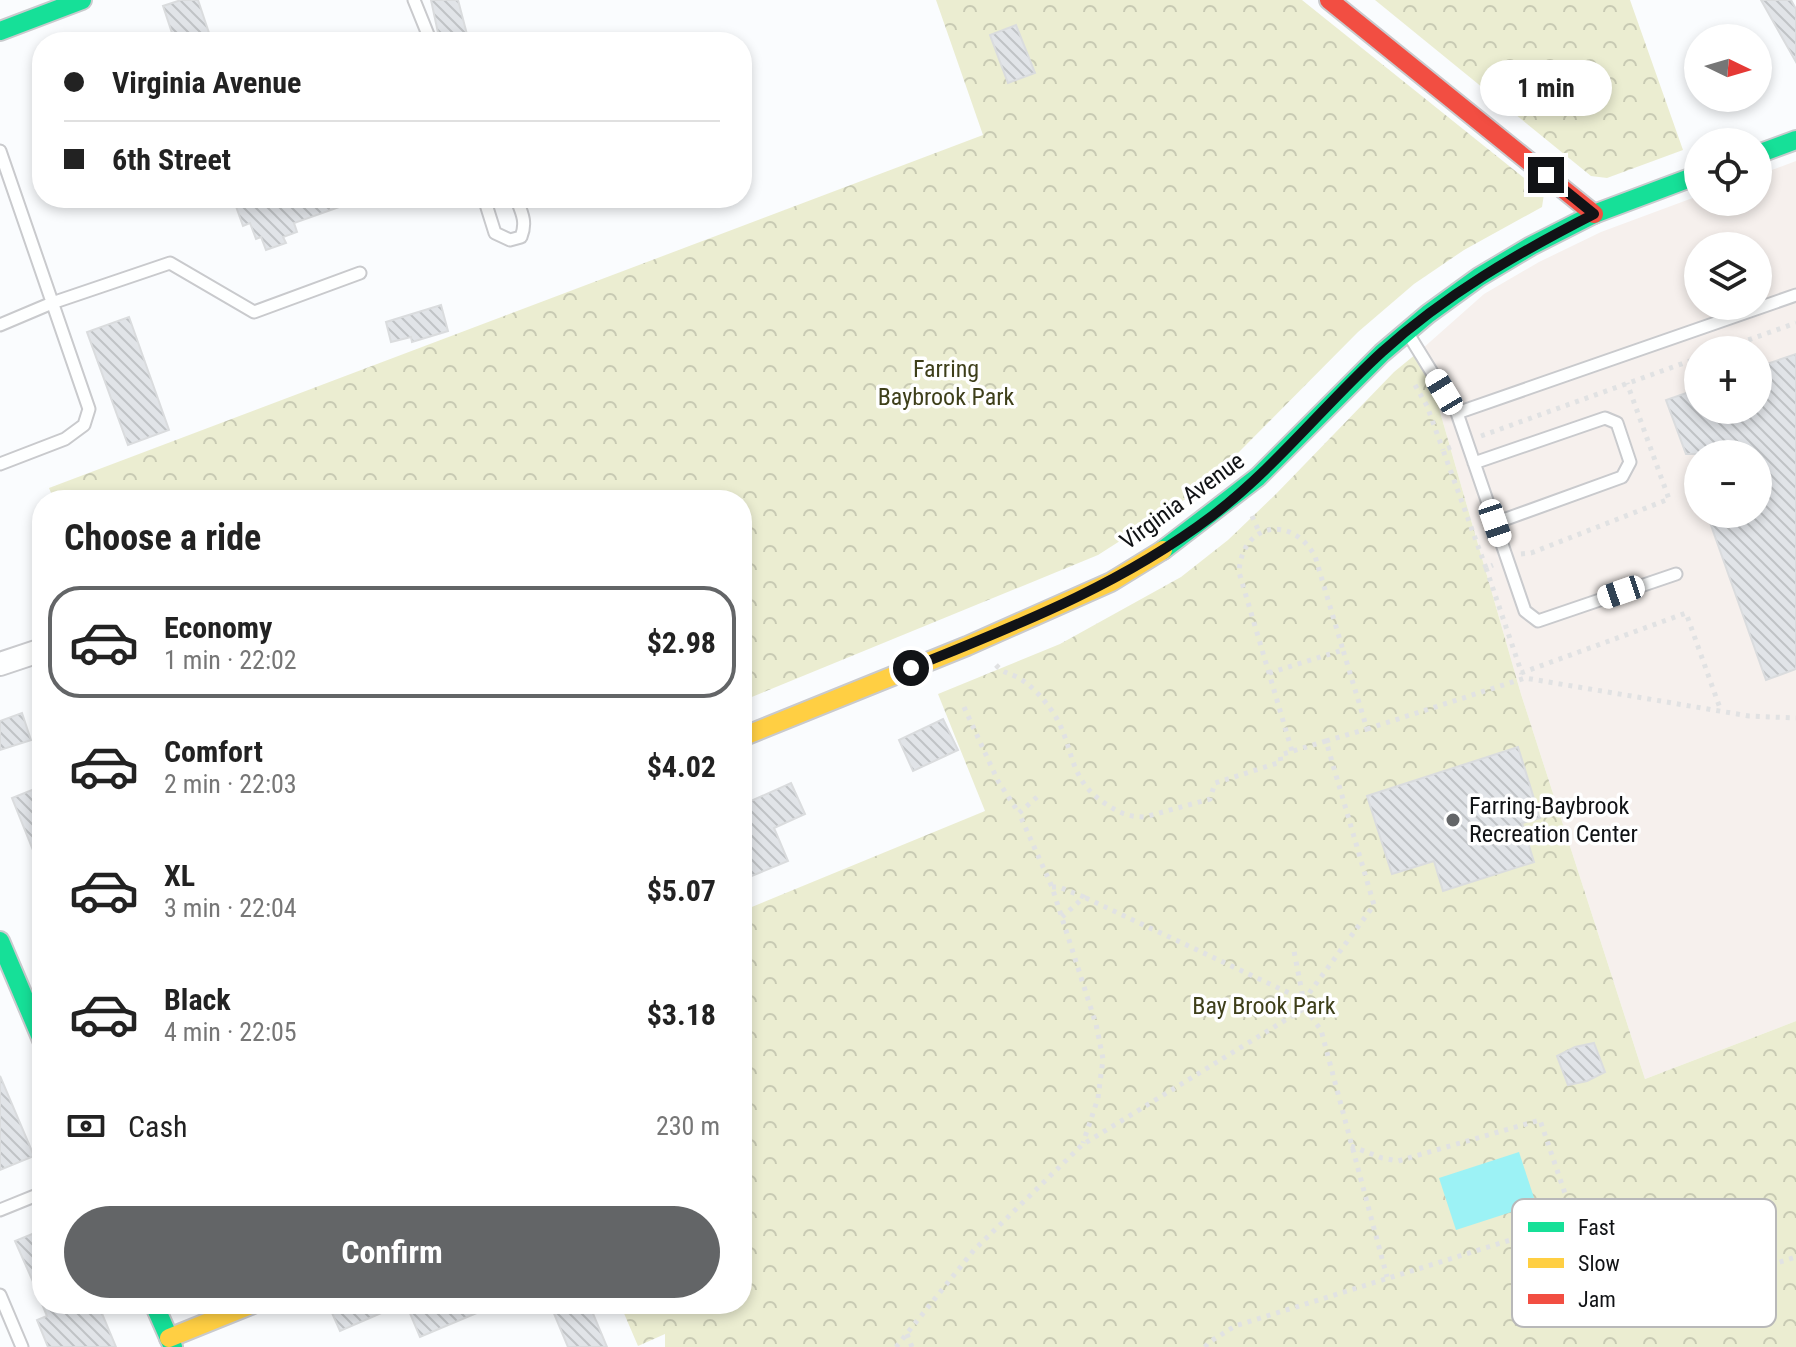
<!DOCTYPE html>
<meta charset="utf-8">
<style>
:root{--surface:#fff;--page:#f6f6f6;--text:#222;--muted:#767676;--line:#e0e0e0;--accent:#636567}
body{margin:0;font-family:"Roboto Condensed",sans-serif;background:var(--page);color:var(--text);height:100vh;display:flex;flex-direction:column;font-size:30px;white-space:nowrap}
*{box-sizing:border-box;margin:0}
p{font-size:26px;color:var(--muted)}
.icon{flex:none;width:44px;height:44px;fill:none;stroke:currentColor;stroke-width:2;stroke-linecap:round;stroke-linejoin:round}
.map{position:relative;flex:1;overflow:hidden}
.drawer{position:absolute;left:32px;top:490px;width:720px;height:824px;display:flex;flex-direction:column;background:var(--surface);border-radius:32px;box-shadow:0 4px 12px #0003}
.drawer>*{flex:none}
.top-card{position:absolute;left:32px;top:32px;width:720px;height:176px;border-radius:32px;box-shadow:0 4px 12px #0003;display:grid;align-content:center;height:176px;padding:0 32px;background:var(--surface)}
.needle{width:52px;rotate:95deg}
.controls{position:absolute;left:1684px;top:24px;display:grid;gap:16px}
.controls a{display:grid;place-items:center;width:88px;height:88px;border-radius:50%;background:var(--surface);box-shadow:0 4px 12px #0003;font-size:40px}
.end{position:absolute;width:36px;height:36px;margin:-18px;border:10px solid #111316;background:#fff;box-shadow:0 0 0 4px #fff}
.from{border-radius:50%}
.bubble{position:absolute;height:56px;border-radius:28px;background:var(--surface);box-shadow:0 4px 12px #0003;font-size:26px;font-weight:700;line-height:56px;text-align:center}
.car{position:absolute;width:24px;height:48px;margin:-24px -12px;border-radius:10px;box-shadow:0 0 6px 2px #0007;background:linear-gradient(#fff 24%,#345 0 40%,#fff 0 76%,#345 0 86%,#fff 0)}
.top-card b{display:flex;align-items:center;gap:28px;height:76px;font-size:30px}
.top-card b+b{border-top:2px solid var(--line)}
.top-card i{width:20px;height:20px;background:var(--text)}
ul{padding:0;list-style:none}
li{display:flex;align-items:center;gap:24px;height:112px;margin:0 16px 12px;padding:0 16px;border:4px solid transparent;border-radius:32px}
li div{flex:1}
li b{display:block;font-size:30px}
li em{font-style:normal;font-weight:700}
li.active{border-color:var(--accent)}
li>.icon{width:72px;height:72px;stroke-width:1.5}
h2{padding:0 32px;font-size:36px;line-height:96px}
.pay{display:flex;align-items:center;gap:20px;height:88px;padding:0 32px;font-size:30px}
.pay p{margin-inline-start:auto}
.action{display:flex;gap:16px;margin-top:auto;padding:16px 32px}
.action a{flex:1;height:92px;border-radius:48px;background:var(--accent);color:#fff;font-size:32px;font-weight:700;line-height:92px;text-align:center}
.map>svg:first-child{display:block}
.education{fill:#f6f0ed;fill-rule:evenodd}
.park{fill:url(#park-crowns)}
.water{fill:#9cf2f5}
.building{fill:url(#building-back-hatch);stroke:#dadcde;stroke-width:2}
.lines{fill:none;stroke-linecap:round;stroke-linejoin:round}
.lane-casing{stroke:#c9cacd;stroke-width:15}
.street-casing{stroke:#c9cacd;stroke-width:26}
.fast-casing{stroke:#c9cacd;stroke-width:22}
.slow-casing{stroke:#c9cacd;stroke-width:22}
.jam-casing{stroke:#c9cacd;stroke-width:22}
.path{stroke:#e1e2e3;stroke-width:5;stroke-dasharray:4 6;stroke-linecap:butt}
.lane{stroke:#feffff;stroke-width:11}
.street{stroke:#feffff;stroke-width:22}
.fast{stroke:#16e098;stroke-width:18}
.slow{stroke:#ffcf43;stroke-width:18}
.jam{stroke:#f24e42;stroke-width:18}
.route{stroke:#111316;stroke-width:10}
.poi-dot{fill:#636567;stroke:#fff;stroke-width:3}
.labels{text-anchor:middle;stroke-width:7;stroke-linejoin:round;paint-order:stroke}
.park-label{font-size:24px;fill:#3e3f1a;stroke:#fff}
.street-label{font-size:24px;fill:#111316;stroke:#fff}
.poi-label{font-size:24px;fill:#111316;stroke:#fff;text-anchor:start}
.key{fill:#fff;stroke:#b8b8b9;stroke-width:2}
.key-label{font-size:22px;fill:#111316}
</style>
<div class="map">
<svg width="1796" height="1347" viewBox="0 0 1796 1347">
<defs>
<pattern id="park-crowns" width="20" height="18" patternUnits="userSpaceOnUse" patternTransform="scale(2)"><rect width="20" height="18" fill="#ebedd1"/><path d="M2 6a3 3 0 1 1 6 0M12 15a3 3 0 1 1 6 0" fill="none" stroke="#c8cab3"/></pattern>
<pattern id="building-back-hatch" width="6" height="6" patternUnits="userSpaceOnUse" patternTransform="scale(2)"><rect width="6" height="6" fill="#e1e4e8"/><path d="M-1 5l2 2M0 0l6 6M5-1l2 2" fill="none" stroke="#c0c3c6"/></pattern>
</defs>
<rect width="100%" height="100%" fill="#fafcfe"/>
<path class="education" d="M 1796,161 L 1796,1021 L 1645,1079 L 1521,694 L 1422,349 L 1484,294 L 1539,262 L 1601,232 L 1698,196 L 1698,202 L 1758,202 L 1758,175 ZM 1698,246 L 1758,246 L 1758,306 L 1698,306 ZM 1698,350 L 1758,350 L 1758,410 L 1698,410 ZM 1698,454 L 1758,454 L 1758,514 L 1698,514 Z"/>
<path class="park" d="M 936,0 L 1302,0 L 1544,194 L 1542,207 L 1464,250 L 1414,284 L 1358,332 L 1233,458 L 1195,493 L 1098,555 L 742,701 L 742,500 L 54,500 L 49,488 L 983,135 Z
M 1375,0 L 1630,0 L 1683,150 L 1607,178 L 1591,176 Z
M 1422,349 L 1521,694 L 1645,1079 L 1796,1021 L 1796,1347 L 665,1347 L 665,1334 L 638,1346 L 620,1304 L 742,1304 L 742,911 L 985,811 L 938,694 L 1060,644 L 1181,577 L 1228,540 L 1275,495 L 1394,372 Z"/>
<path class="water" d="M 1519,1152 L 1536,1204 L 1456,1230 L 1439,1178 Z"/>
<path class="building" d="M 181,0 L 198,0 L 212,42 L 175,42 L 163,6 Z
M 431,0 L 458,0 L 469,42 L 440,42 Z
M 1761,0 L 1791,0 L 1796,9 L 1796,62 Z
M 1016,25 L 1035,73 L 1008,83 L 990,35 Z
M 233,198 L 356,198 L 356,201 L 294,223 L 297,232 L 283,237 L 286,243 L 266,250 L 261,237 L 256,239 L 250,223 L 243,226 Z
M 441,305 L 448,331 L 412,342 L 411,337 L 391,342 L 386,322 Z
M 129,317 L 169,430 L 128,445 L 87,332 Z
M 1796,354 L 1796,669 L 1766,680 L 1707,514 L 1758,514 L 1758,454 L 1686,454 L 1666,400 L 1698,389 L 1698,410 L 1758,410 L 1758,367 Z
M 22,713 L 31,740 L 0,750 L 0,721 Z
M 943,719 L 958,750 L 913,771 L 899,740 Z
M 1518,747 L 1540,818 L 1522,823 L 1534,862 L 1443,891 L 1434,861 L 1392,874 L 1367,796 Z
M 791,783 L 805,814 L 774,828 L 788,861 L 742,880 L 742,805 Z
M 42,786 L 42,870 L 41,870 L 12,798 Z
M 1594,1043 L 1605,1072 L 1587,1081 L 1568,1085 L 1557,1056 L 1575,1047 Z
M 0,1076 L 34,1156 L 0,1170 Z
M 42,1230 L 42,1302 L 15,1241 Z
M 42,1304 L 98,1304 L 116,1347 L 48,1347 L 37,1320 L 47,1316 Z
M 328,1304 L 402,1304 L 340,1331 Z
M 406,1304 L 498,1304 L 420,1337 Z
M 550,1304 L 589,1304 L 607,1347 L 568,1347 Z"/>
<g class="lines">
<g class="lane-casing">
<path id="lane" d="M 414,0 L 431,42
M 0,151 L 89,409 L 84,425 L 65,439 L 0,464
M 484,198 L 495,233 L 510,240 L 521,237 C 527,222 522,213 516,198
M 0,325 L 52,303 L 170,263 L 254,312 L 360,273
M 1407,332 L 1457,413 L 1525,611 L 1538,621 L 1676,574
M 1457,413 L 1796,295
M 1474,463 L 1605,418 L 1617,423 L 1630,462 L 1622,477 L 1495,523
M 0,1210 L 42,1193
M 0,1295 L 22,1347"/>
</g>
<g class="street-casing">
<path id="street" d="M 0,664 L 42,650"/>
</g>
<g class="fast-casing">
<path id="fast" d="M 0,31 L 82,0
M 1758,154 L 1796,140
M 1163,550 L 1258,477 L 1382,353 L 1428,314 L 1479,277 L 1531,246 L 1594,214 L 1698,175
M 0,941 L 42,1040
M 154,1304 L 173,1347"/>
</g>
<g class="slow-casing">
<path id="slow" d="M 742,737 L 967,646 L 1111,582 L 1163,550
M 169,1338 L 253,1304"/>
</g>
<g class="jam-casing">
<path id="jam" d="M 1329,0 L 1594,214"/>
</g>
<path class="path" d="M 1720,350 L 1796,323
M 1415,385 L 1427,406 L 1443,450
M 1481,436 L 1698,358
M 1451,447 L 1443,450 L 1486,568 L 1493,565
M 1252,516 L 1260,534
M 1521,554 L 1531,553 L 1669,499 L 1627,383
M 1486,568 L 1522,674
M 996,665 C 1003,673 1009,673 1017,677 C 1030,684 1041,696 1049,707 C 1077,743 1063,778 1109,806 C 1121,814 1131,817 1145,817 L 1210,799 L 1215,783 L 1281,762 L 1280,755 L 1326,741 L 1374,905 L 1304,1000 L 1084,897
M 1269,673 L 1343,650 L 1315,556 C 1291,514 1242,523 1239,572 L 1292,751
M 1521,673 L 1686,613 L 1721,711
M 964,707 L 998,781 L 1019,813
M 1367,729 L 1525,678 L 1749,716 L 1796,718
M 1326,741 L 1367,729 L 1343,650
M 1037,797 L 1019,813 L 1052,887 L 1096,1024 L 1103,1059 L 1098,1098 L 1083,1143
M 1052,887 L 1059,887 L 1084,897 L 1062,917
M 1305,1008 L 1321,1030 L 1387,1277
M 1351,1146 L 1382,1158 L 1398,1161 L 1540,1120 L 1574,1220 L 1563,1224
M 907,1334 L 912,1347
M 896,1347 L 974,1250 L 1082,1145 L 1305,1008 L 1293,946
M 1205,1347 L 1208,1343 L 1235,1326 L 1562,1224 C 1642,1280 1702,1288 1796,1257"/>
<use href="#lane" class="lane"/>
<use href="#street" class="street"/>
<use href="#fast" class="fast"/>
<use href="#slow" class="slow"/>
<use href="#jam" class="jam"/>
</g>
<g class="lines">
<path class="route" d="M 911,668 C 1017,625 1119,586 1212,516 C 1275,468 1324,405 1382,352 C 1446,294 1518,253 1594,214 L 1546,175"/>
</g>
<circle class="poi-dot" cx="1453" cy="820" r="8"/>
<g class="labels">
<g class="park-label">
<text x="946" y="377">Farring<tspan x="946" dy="28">Baybrook Park</tspan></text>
<text x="1264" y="1014">Bay Brook Park</text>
</g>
<g class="street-label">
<text transform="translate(1182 501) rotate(-36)" y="8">Virginia Avenue</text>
</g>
<g class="poi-label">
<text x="1469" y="814">Farring-Baybrook<tspan x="1469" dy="28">Recreation Center</tspan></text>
</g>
</g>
<rect x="1512" y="1199" width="264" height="128" rx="12" class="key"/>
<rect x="1528" y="1222" width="36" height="10" fill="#16e098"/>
<rect x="1528" y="1258" width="36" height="10" fill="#ffcf43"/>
<rect x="1528" y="1294" width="36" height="10" fill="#f24e42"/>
<g class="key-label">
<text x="1578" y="1235">Fast</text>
<text x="1578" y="1271">Slow</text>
<text x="1578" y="1307">Jam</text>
</g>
</svg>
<div class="controls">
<a><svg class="needle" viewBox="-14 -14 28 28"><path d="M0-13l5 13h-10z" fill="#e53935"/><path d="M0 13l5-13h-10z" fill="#767676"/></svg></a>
<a><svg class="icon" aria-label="locate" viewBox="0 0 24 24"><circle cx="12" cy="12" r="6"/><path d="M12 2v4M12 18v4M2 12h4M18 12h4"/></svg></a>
<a><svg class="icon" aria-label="layers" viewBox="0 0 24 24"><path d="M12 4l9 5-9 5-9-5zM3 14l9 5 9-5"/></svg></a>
<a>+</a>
<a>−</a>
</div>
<i class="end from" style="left:911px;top:668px"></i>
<i class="end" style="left:1546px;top:175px"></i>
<div class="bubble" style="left:1480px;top:60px;width:132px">1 min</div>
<i class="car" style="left:1444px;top:392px;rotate:329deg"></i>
<i class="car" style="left:1495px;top:523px;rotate:161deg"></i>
<i class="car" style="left:1621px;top:592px;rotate:251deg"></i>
<div class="top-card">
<b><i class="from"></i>Virginia Avenue</b>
<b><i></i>6th Street</b>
</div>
<section class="drawer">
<h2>Choose a ride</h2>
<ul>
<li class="active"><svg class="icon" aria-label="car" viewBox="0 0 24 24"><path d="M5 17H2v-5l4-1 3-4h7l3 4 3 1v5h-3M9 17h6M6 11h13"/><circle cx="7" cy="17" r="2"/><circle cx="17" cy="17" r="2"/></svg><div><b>Economy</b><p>1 min · 22:02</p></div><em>$2.98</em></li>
<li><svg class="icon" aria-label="car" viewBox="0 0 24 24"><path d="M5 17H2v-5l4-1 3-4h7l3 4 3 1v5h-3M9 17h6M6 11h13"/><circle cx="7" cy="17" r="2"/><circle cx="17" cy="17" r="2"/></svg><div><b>Comfort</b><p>2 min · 22:03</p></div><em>$4.02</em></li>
<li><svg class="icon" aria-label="car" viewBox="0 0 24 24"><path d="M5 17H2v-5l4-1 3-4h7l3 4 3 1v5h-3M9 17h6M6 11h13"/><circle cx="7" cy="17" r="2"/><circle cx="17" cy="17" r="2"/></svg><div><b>XL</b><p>3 min · 22:04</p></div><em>$5.07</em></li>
<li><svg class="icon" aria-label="car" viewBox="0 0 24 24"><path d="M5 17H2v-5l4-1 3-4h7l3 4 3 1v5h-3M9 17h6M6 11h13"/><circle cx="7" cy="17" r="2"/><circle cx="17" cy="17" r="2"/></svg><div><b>Black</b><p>4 min · 22:05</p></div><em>$3.18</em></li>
</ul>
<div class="pay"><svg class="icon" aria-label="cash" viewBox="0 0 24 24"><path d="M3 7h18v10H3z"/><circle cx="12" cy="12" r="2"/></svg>Cash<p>230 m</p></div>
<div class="action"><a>Confirm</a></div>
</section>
</div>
